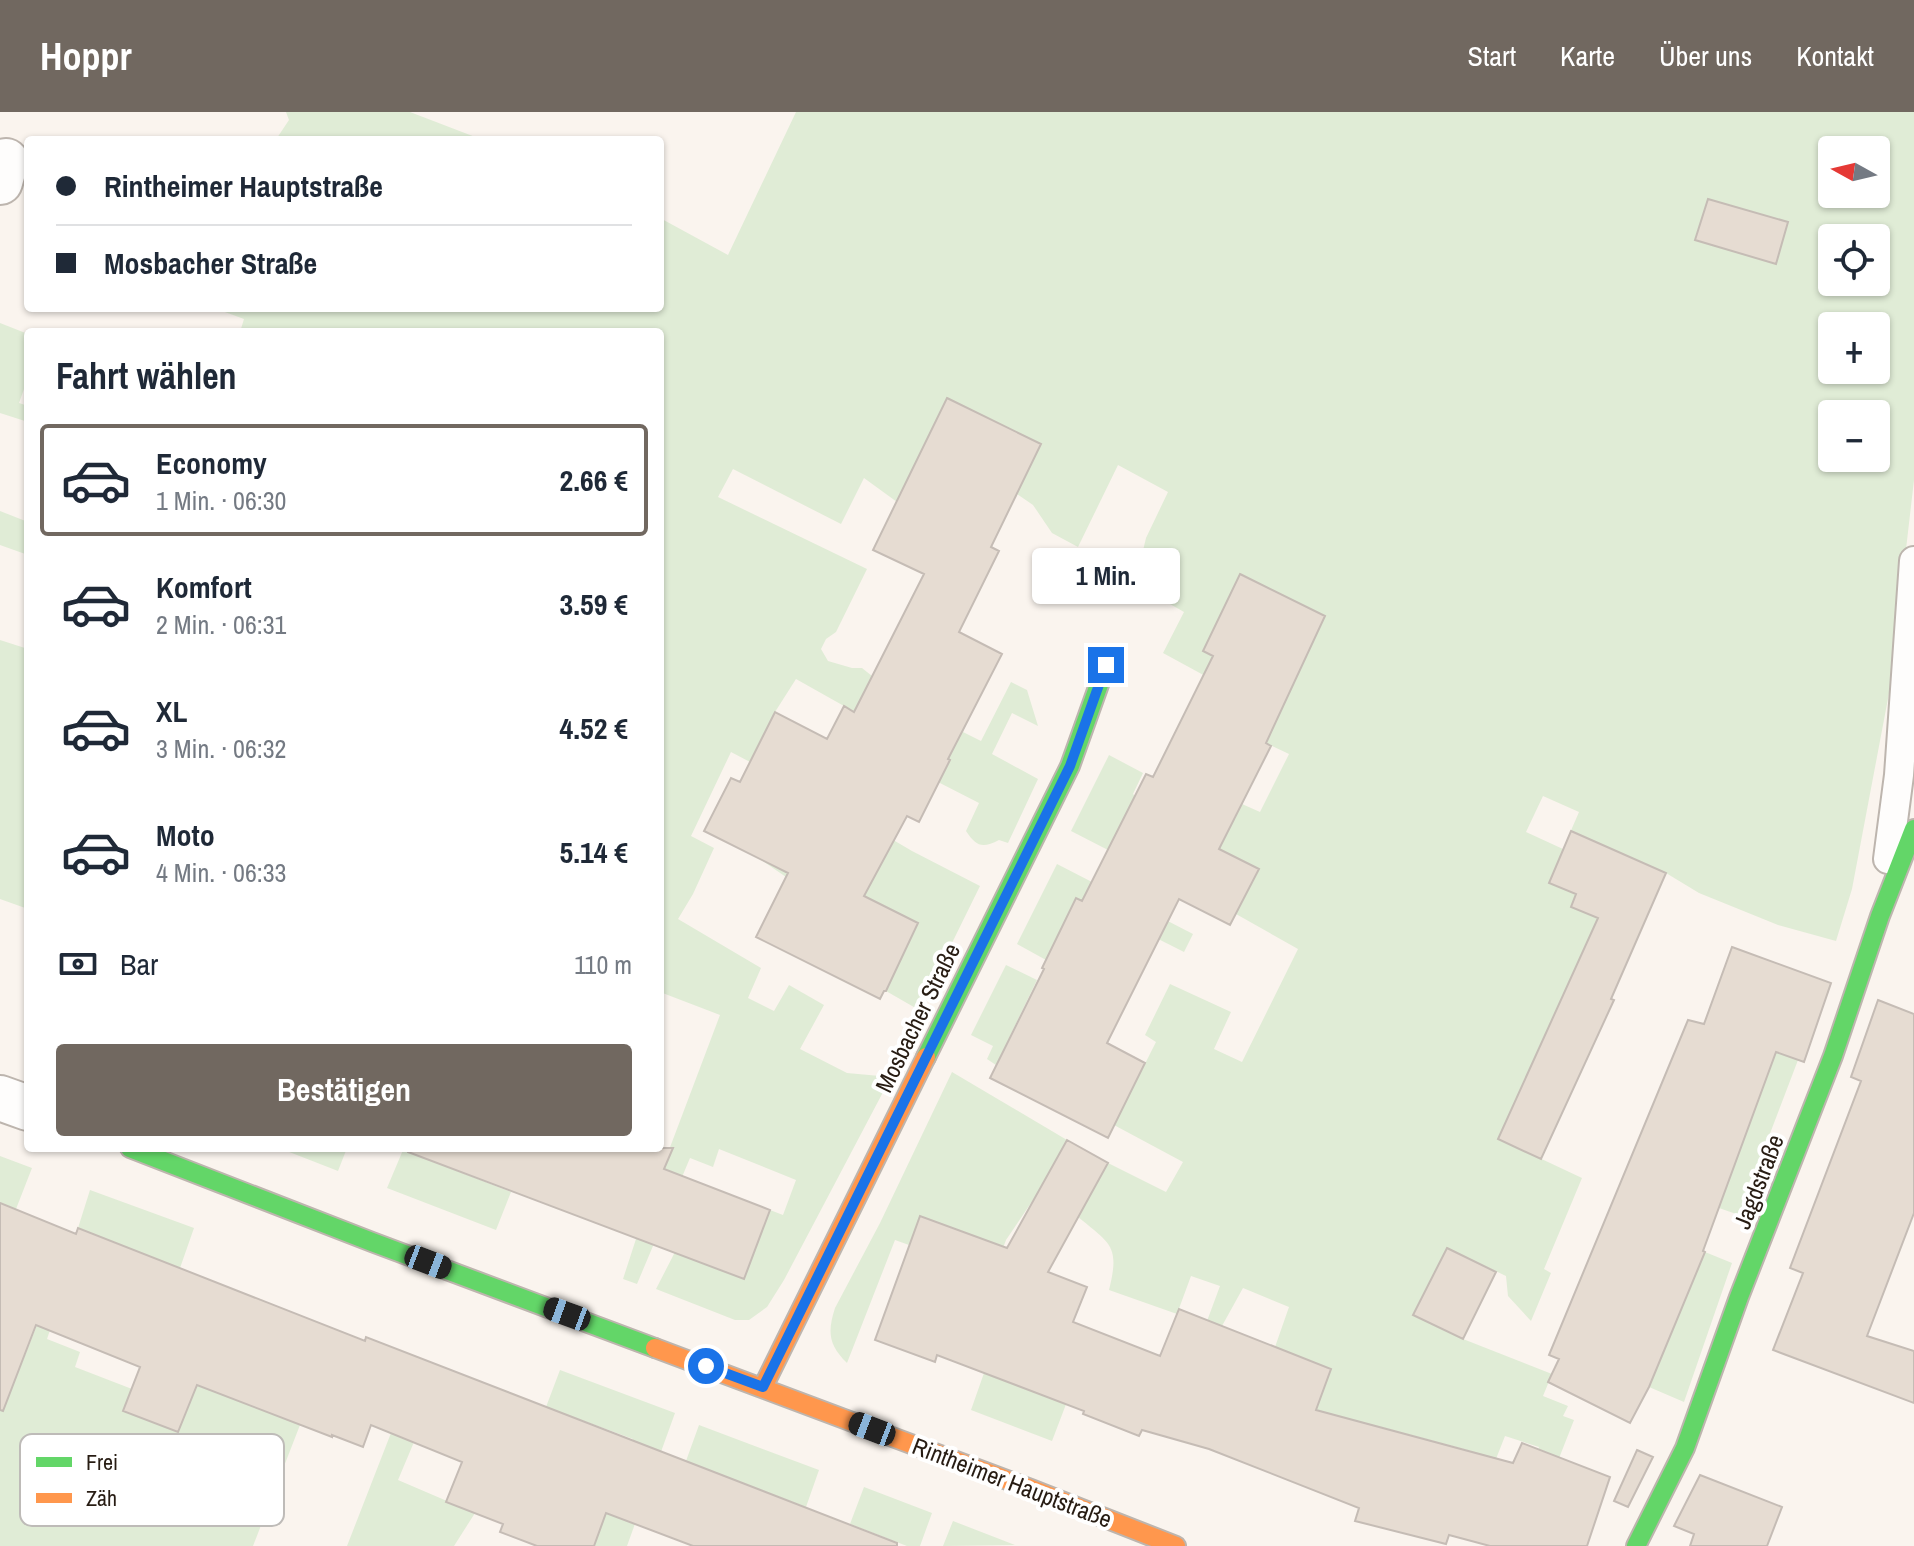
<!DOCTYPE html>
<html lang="de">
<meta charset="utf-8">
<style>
:root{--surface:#fff;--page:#f2f2f3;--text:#1f2937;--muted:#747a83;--line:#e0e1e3;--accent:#716860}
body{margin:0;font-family:"Archivo Narrow",sans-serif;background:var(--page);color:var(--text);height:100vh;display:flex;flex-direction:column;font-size:30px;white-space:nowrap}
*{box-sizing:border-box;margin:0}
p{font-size:26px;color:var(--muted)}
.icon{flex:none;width:44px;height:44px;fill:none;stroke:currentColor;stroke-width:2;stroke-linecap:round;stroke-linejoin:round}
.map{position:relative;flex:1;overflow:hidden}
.drawer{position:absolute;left:24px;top:216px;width:640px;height:824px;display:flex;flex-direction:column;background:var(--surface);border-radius:8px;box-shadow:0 2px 6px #0004}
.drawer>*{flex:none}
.top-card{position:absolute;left:24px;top:24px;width:640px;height:176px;border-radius:8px;box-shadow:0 2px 6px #0004;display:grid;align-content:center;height:176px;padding:0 32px;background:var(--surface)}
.needle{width:52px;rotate:278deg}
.tools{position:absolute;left:1818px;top:24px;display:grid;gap:16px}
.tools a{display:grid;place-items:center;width:72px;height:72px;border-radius:8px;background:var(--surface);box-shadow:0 2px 6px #0004;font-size:40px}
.end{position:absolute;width:36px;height:36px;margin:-18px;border:10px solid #1a73e8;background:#fff;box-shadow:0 0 0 4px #fff}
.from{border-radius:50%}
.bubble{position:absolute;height:56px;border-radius:8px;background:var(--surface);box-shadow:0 2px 6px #0004;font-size:26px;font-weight:700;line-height:56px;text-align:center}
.car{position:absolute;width:24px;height:48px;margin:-24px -12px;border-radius:10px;box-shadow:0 0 6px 2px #0007;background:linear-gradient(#222 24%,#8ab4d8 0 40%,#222 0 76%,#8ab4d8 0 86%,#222 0)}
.top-card b{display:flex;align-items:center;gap:28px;height:76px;font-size:30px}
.top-card b+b{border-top:2px solid var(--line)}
.top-card i{width:20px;height:20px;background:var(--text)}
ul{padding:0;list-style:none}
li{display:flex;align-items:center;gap:24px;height:112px;margin:0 16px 12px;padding:0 16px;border:4px solid transparent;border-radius:8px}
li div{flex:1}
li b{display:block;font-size:30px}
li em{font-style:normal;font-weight:700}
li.on{border-color:var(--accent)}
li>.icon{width:72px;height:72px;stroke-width:1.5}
h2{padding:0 32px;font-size:36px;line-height:96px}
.pay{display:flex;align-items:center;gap:20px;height:88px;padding:0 32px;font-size:30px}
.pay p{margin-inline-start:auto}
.primary-button{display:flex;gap:16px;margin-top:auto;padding:16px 32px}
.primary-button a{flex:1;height:92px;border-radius:8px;background:var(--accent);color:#fff;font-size:32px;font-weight:700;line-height:92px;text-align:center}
header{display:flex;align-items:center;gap:48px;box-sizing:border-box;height:112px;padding:0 40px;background:var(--accent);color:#fff}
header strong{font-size:38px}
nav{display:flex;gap:44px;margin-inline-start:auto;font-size:28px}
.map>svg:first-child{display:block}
.green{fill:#e0ecd6;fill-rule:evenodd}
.building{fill:#e6dcd2;stroke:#c5bcb5;stroke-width:2}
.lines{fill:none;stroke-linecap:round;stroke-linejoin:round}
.lane-casing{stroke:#bdb5ae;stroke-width:32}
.street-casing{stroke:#bdb5ae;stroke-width:48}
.fast-casing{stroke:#bdb5ae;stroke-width:22}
.slow-casing{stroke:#bdb5ae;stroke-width:22}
.lane{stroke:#fefdfc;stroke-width:28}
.street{stroke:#fefdfc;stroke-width:44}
.fast{stroke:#63d668;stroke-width:18}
.slow{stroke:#ff974d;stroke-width:18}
.route{stroke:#1a73e8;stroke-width:10}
.labels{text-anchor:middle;stroke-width:8;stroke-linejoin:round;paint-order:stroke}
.street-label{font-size:24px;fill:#271c13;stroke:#fff}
.key{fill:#fff;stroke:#bebbb8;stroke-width:2}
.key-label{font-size:22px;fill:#271c13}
</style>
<header>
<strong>Hoppr</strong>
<nav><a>Start</a><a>Karte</a><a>Über uns</a><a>Kontakt</a></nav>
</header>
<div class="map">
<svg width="1914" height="1434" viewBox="0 0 1914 1434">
<rect width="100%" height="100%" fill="#faf4ee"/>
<path class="green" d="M 286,0 L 410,0 L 483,28 L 269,28 L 277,26 L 289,8 Z
M 796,0 L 1914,0 L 1914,368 L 1890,576 L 1852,777 L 1836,829 L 1778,813 L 1699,781 L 1666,761 L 1607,735 L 1587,739 L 1566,730 L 1579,700 L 1543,684 L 1526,720 L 1563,737 L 1550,771 L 1576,782 L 1572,795 L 1598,806 L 1614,880 L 1604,910 L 1561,891 L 1499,1027 L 1582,1066 L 1544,1157 L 1551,1161 L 1531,1209 L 1508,1184 L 1506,1164 L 1447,1136 L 1413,1202 L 1463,1227 L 1552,1262 L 1543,1284 L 1568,1294 L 1563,1304 L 1574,1308 L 1554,1359 L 1535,1352 L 1539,1335 L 1505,1324 L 1494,1352 L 1471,1339 L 1381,1315 L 1310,1312 L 1331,1257 L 1275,1235 L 1289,1195 L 1243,1176 L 1212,1232 L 1200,1228 L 1220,1174 L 1191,1164 L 1177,1202 L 1109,1178 C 1120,1134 1111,1132 1078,1105 L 1108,1051 L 1166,1080 L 1183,1050 L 1114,1013 L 1156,930 L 1145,923 L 1170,872 L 1231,900 L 1214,937 L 1242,950 L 1298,837 L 1236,802 L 1259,758 L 1212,734 L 1228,703 L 1235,707 L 1242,692 L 1260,700 L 1289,642 L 1251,624 L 1264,596 L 1163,541 L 1184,500 L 1135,472 L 1146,426 L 1168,380 L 1118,353 L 1078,435 L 1052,421 L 1033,393 L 1017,382 L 1040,332 L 897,390 L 864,366 L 841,412 L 733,357 L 718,385 L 867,457 L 836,520 L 826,527 L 821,537 L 828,549 L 852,556 L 862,556 L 872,564 L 966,612 L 963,620 L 981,629 L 1011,570 L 1027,578 L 1038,614 L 1012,601 L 992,642 L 1038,667 L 1008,731 L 999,728 C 982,737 976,734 966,719 L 979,691 L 938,670 L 949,648 L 844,594 L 796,567 L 775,600 L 750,650 L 731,640 L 691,724 L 714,736 L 693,782 L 678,807 L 761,856 L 748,886 L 774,899 L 789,873 L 824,893 L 800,937 L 847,961 L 891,965 L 784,1168 L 767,1195 L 749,1208 L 735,1208 L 656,1177 L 675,1140 L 744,1166 L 770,1098 L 783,1103 L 796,1068 L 719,1037 L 713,1055 L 690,1046 L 637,1172 L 623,1167 L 636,1127 L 671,1040 L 669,1038 L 720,903 L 660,880 L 660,220 L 240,220 L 244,207 L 214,196 L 660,196 L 660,106 L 728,143 ZM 1832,38 L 1876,38 L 1876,82 L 1832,82 ZM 1832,126 L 1876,126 L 1876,170 L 1832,170 ZM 1832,214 L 1876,214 L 1876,258 L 1832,258 ZM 1832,302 L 1876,302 L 1876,346 L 1832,346 Z
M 0,211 L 28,222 L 28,266 L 19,291 L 28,294 L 28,310 L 0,301 Z
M 0,399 L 28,410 L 28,443 L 0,433 Z
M 0,528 L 28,537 L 28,797 L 0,787 Z
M 1109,643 L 1143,661 L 1133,682 L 1135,684 L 1108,738 L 1071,719 Z
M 849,702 L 912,739 L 980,774 L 919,898 L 886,879 L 918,811 L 864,784 L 879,755 L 786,765 L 757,745 Z
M 1057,752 L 1193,822 L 1184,840 L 1077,786 L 1046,848 L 1017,832 Z
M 1006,853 L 1037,868 L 996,953 L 987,947 L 993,934 L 971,923 Z
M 1776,940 L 1798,948 L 1739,1103 L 1719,1096 Z
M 952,960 L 1067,1028 L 1037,1082 L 1006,1128 L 979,1200 L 980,1126 L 920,1104 L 909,1133 L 895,1128 L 847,1251 C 829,1233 827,1221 835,1196 L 880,1111 Z
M 279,1036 L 347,1036 L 338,1059 Z
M 403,1038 L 511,1080 L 496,1118 L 387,1076 Z
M 0,1044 L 32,1056 L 16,1097 L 0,1091 Z
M 90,1078 L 194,1116 L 180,1156 L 78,1116 Z
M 1705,1140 L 1732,1151 L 1684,1290 L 1649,1275 Z
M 37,1213 L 50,1218 L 47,1227 L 80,1240 L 75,1255 L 132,1277 L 208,1244 L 247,1259 L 236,1288 L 300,1313 L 253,1434 L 0,1434 L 0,1255 L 18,1261 Z
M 1092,1224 L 1052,1329 L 971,1298 L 984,1261 Z
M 560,1258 L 675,1301 L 627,1434 L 594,1434 L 633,1327 L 546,1295 Z
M 699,1313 L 819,1358 L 806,1395 L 686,1349 Z
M 391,1321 L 414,1330 L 398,1368 L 475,1401 L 454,1434 L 347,1434 Z
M 864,1375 L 932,1401 L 920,1434 L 907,1434 L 850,1412 Z
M 953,1409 L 1015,1433 L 943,1434 Z"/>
<path class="building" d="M 1708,87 L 1788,110 L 1776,152 L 1695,128 Z
M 947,286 L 1041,332 L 991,435 L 999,439 L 959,520 L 1002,542 L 948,647 L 950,648 L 919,710 L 907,704 L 864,784 L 918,811 L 886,879 L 884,879 L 880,887 L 756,825 L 788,761 L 704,719 L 731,666 L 740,670 L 775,600 L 827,627 L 844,594 L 854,600 L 924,462 L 873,438 Z
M 1240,462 L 1325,504 L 1266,631 L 1271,634 L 1219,737 L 1259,757 L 1230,813 L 1179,787 L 1107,931 L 1145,951 L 1108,1026 L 990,966 L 1044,857 L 1042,856 L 1076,786 L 1082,789 L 1146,662 L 1153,665 L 1213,544 L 1203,539 Z
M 1571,719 L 1666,761 L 1611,887 L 1614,888 L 1541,1047 L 1498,1027 L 1598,806 L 1571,795 L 1576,782 L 1549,771 Z
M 1732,835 L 1831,871 L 1804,950 L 1776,940 L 1703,1139 L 1705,1140 L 1649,1275 L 1630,1311 L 1548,1270 L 1559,1247 L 1549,1243 L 1688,908 L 1704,912 Z
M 1878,888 L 1914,902 L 1914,1101 L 1867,1224 L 1914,1239 L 1914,1291 L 1773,1238 L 1803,1161 L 1790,1156 L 1861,969 L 1851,965 Z
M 1067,1028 L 1108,1051 L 1048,1160 L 1087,1175 L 1073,1210 L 1160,1244 L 1179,1197 L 1331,1257 L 1316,1298 L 1513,1351 L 1522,1331 L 1610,1365 L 1587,1434 L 1490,1434 L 1449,1423 L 1446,1432 L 1355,1409 L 1359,1396 L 1209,1337 L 1142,1318 L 1139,1324 L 1083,1302 L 1084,1299 L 937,1243 L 935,1250 L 875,1228 L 920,1104 L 1007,1136 Z
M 408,1036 L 673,1036 L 664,1057 L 770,1098 L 744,1167 L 408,1040 Z
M 0,1091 L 76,1122 L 78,1116 L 365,1229 L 366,1225 L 897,1431 L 897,1434 L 693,1434 L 606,1401 L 594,1434 L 537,1434 L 500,1420 L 503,1412 L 446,1390 L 462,1350 L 371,1313 L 363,1335 L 332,1323 L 332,1325 L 197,1273 L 178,1320 L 123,1299 L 140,1255 L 36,1213 L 3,1299 L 0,1298 Z
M 1447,1136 L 1496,1160 L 1463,1227 L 1413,1203 Z
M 1637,1338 L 1653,1345 L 1628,1395 L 1614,1389 Z
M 1700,1363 L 1782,1395 L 1767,1434 L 1690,1434 L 1694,1422 L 1674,1414 Z"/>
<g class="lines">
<g class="lane-casing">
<path id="lane" d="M 1888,747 L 1899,663 L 1914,449"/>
</g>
<g class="street-casing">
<path id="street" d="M 0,70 L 6,49
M 0,986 L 28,996"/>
</g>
<g class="fast-casing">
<path id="fast" d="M 926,945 L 1070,654 L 1106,553
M 130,1036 L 372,1130 L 655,1236
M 1636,1434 L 1685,1336 L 1739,1185 L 1833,944 L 1880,804 L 1914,717"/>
</g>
<g class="slow-casing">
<path id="slow" d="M 655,1236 L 1031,1377 L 1176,1434
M 763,1275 L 926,945"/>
</g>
<use href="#lane" class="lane"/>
<use href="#street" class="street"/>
<use href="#fast" class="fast"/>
<use href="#slow" class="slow"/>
</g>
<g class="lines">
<path class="route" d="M 706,1254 L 763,1275 L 1070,654 L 1106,553"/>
</g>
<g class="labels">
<g class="street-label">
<text transform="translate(918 906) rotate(-64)" y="8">Mosbacher Straße</text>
<text transform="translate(1759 1070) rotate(-69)" y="8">Jagdstraße</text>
<text transform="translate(1012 1371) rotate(21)" y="8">Rintheimer Hauptstraße</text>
</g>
</g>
<rect x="20" y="1322" width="264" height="92" rx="12" class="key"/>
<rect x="36" y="1345" width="36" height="10" fill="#63d668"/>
<rect x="36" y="1381" width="36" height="10" fill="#ff974d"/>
<g class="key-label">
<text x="86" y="1358">Frei</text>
<text x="86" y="1394">Zäh</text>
</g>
</svg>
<div class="tools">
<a><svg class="needle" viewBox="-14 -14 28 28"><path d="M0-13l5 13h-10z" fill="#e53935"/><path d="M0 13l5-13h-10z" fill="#747a83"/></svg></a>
<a><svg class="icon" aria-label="locate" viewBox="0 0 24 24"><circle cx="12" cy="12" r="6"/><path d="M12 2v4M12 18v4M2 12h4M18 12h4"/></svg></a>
<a>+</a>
<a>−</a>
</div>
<i class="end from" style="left:706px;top:1254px"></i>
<i class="end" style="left:1106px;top:553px"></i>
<div class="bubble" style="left:1032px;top:436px;width:148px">1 Min.</div>
<i class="car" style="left:428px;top:1150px;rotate:111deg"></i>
<i class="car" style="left:567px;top:1202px;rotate:290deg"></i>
<i class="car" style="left:872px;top:1317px;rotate:291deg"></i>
<div class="top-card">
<b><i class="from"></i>Rintheimer Hauptstraße</b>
<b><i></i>Mosbacher Straße</b>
</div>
<section class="drawer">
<h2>Fahrt wählen</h2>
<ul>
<li class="on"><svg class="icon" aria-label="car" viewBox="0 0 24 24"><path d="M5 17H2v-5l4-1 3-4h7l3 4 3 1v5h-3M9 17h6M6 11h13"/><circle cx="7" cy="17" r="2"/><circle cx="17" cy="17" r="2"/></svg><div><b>Economy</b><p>1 Min. · 06:30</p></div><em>2.66 €</em></li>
<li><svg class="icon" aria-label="car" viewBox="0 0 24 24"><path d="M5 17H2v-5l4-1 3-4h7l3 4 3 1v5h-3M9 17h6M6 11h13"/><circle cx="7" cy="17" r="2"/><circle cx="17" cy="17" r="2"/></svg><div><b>Komfort</b><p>2 Min. · 06:31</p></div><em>3.59 €</em></li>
<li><svg class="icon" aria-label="car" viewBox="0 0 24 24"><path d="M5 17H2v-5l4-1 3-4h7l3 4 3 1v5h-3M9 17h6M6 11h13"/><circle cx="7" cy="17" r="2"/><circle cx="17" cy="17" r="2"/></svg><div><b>XL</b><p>3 Min. · 06:32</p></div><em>4.52 €</em></li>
<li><svg class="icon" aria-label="car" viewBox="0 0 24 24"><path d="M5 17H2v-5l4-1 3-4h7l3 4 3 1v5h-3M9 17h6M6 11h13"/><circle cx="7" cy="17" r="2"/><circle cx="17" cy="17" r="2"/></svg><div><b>Moto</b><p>4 Min. · 06:33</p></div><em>5.14 €</em></li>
</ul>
<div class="pay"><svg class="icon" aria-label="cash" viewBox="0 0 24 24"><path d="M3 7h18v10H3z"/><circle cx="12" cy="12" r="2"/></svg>Bar<p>110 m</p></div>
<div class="primary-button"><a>Bestätigen</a></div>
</section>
</div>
